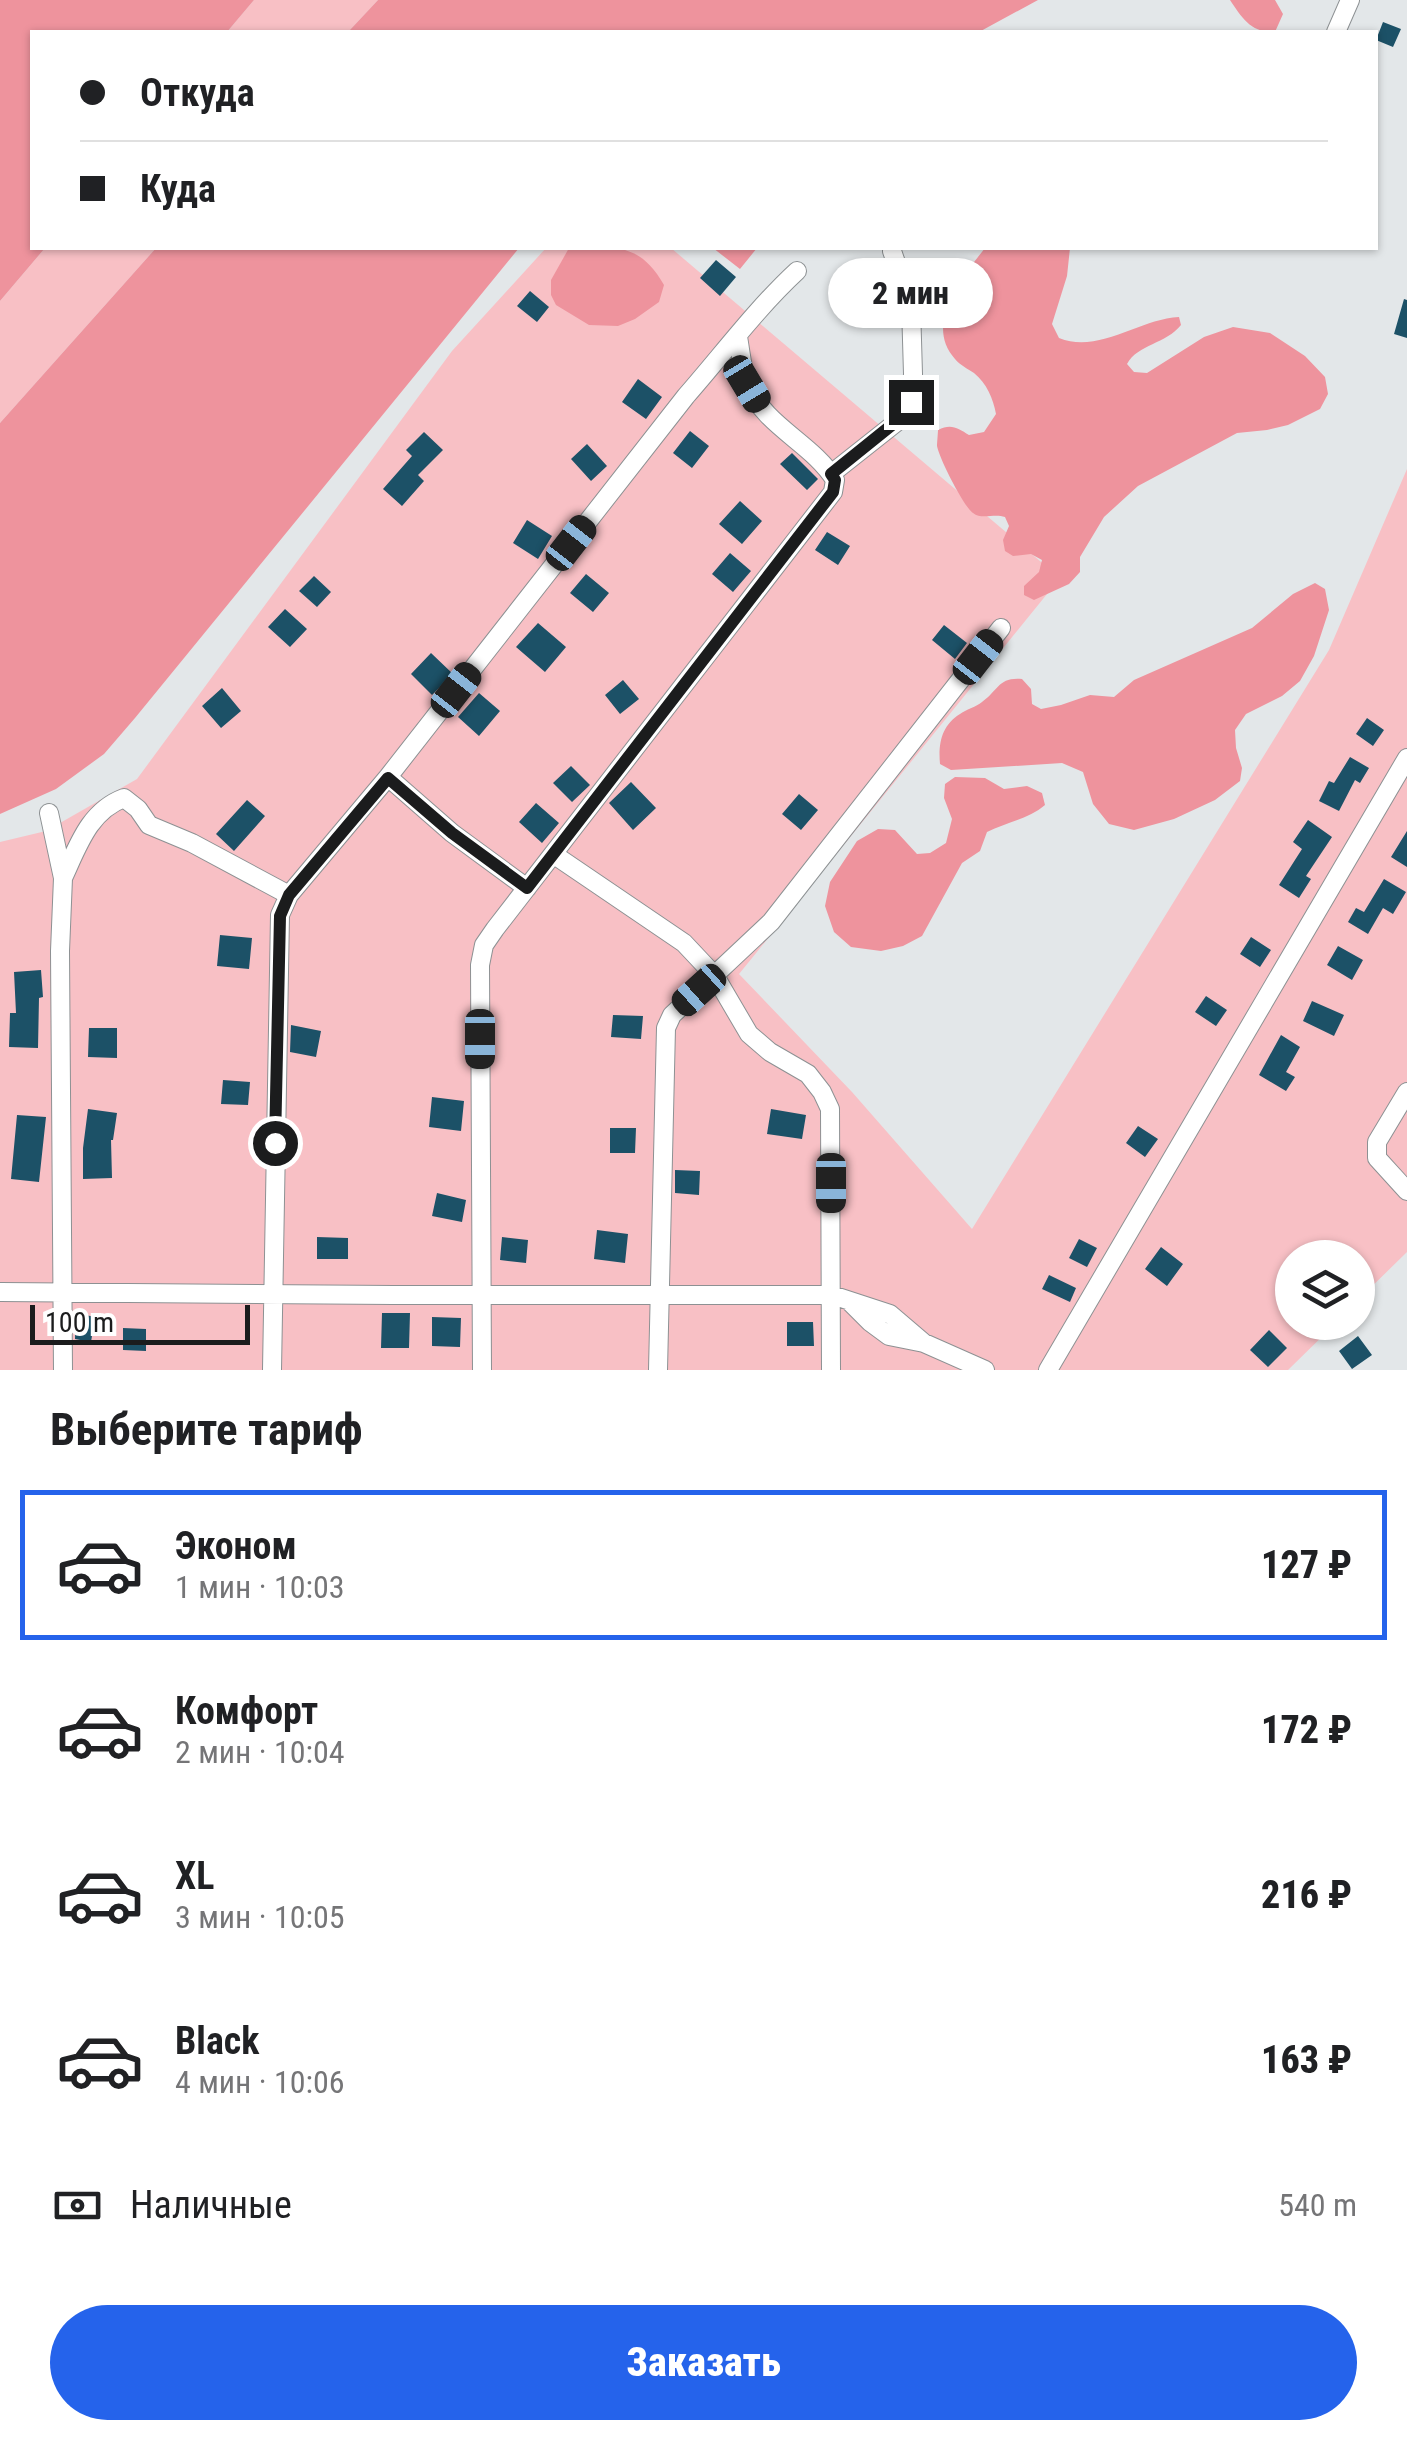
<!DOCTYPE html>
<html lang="ru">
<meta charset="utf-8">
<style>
:root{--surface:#fff;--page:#f2f2f2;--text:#202124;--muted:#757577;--line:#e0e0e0;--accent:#2563eb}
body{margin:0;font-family:"Roboto Condensed",sans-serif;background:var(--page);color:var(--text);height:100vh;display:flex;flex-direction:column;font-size:38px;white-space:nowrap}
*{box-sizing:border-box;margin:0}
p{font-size:32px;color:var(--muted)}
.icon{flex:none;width:55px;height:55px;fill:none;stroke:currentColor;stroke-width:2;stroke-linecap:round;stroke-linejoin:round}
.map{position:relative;height:1370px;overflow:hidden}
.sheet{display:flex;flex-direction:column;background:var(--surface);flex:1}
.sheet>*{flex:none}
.guide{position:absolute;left:30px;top:30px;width:1348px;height:220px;border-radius:0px;box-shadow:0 2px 8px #0004;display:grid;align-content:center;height:220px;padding:0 50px;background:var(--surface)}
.buttons{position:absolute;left:1275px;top:1240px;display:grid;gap:20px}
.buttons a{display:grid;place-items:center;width:100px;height:100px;border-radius:50%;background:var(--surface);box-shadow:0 2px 8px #0004;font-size:50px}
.scale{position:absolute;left:30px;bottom:25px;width:220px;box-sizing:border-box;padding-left:10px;border:5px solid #1b1c1d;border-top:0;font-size:28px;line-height:35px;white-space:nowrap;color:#1b1c1d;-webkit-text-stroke:8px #fff;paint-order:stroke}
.end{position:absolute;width:45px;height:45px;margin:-22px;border:12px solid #1b1c1d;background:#fff;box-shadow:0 0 0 5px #fff}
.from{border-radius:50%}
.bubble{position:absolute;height:70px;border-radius:35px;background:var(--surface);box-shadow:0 2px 8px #0004;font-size:32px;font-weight:800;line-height:70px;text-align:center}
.car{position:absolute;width:30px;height:60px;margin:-30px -15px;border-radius:12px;box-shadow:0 0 8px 2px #0007;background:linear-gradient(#222 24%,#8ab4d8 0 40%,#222 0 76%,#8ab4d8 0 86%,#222 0)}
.guide b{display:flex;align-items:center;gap:35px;height:95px;font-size:38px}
.guide b+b{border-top:2px solid var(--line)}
.guide i{width:25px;height:25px;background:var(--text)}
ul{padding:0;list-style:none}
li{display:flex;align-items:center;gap:30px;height:150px;margin:0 20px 15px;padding:0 30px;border:5px solid transparent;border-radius:0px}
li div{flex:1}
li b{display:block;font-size:38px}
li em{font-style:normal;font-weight:800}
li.current{border-color:var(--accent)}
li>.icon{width:90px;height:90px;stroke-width:1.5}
h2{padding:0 50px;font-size:45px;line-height:120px}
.pay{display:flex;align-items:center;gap:25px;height:110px;padding:0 50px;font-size:38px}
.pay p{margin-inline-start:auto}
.action{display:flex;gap:20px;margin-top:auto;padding:20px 50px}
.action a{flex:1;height:115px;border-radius:60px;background:var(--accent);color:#fff;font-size:40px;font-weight:800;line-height:115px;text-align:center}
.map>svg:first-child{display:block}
.green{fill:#f8c0c5}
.forest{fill:#ee939d}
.building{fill:#1c5167}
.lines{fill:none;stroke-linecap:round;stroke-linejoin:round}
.street-casing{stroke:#8d9193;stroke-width:20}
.street{stroke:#fff;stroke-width:18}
.route{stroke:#1b1c1d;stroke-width:12}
</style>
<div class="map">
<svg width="1407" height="1370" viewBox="0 0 1407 1370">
<rect width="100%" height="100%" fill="#e3e7e9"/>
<path class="green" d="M 254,0 L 378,0 L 348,32 L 227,32 Z
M 45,248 L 156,248 L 0,423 L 0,301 Z
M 546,248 L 671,248 L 1060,578 L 739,974 L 852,1092 L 972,1229 L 1329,650 L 1407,469 L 1407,1252 L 1358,1300 L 1358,1258 L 1292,1258 L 1292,1322 L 1336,1323 L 1288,1370 L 0,1370 L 0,842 L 46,831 L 137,779 L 452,351 Z"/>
<path class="forest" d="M 0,0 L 254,0 L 227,32 L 32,32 L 32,248 L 45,248 L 0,301 Z
M 378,0 L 1038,0 L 979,32 L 348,32 Z
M 1230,0 L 1275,0 L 1283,14 L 1275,32 C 1251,33 1242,18 1230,0 Z
M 156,248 L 519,248 L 135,718 L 104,754 L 56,789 L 0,814 L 0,423 Z
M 569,248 C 613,247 639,241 664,285 L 659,302 L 635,319 L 618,326 L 589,325 L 556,305 L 551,295 L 551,280 Z
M 713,248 L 757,248 L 740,269 Z
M 985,248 L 1070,248 L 1067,276 L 1052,324 L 1059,338 C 1099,354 1139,319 1179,317 L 1181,325 C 1166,344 1138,344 1127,364 L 1134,372 L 1147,373 L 1204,337 L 1233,327 L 1270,333 L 1305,356 L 1325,377 L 1328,394 L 1320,409 L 1288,425 L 1267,430 L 1237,433 L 1138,486 L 1104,517 L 1080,557 L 1080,572 L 1069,584 L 1034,600 L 1024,595 L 1024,586 L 1039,572 L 1042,560 L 1031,554 L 1013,556 L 1005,551 L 1003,540 L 1009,526 L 1005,517 C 994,513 982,520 973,513 C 964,507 939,458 937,446 C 937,444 938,432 938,430 C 951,423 958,428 969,435 L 984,432 L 996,414 C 993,398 987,384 974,373 C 968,369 960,365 955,359 C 923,324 963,276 985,248 Z
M 1315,583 L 1325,589 L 1329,610 L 1314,656 L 1300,681 L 1282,696 L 1246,714 L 1235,730 L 1236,748 L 1242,768 L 1240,781 L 1215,800 L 1174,819 L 1134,830 L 1109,824 L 1093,804 L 1083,772 L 1062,763 L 951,770 L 940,764 C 938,743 942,725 960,714 C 967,709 976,707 982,702 C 999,690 998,677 1022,679 L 1031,689 L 1032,704 L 1041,709 L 1061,705 L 1090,695 L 1114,697 L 1134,680 L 1252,628 L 1293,594 Z
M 955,777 L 985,778 L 1004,789 L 1027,786 L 1042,793 L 1045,805 C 1029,819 1007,822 987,832 L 980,851 L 962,863 L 922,936 L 903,946 L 881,951 L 851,947 L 834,932 L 825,906 L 830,882 L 857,841 L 878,829 L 895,830 L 917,854 L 930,853 L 946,843 L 952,819 L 944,798 L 945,784 Z"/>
<path class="building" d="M 1383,22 L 1401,29 L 1393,47 L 1376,40 Z
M 716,260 L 736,277 L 720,296 L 700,278 Z
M 530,291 L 549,307 L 537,322 L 517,306 Z
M 1404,299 L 1407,300 L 1407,338 L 1394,334 Z
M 638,379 L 662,397 L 646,419 L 622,402 Z
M 690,431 L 709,446 L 692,468 L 673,453 Z
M 424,432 L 443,450 L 418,475 L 424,481 L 402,506 L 383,489 L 412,456 L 406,450 Z
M 587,444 L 607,466 L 591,481 L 571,459 Z
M 792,453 L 818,479 L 807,490 L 780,464 Z
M 740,501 L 762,521 L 742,544 L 719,524 Z
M 527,520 L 552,536 L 538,559 L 513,543 Z
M 827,532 L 850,546 L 838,565 L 815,550 Z
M 730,553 L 751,571 L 733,592 L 712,574 Z
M 586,574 L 609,593 L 593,612 L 570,593 Z
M 314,576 L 331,592 L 317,607 L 299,591 Z
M 285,609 L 307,629 L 290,647 L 268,627 Z
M 538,623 L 566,647 L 545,672 L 516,647 Z
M 944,625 L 967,643 L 955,659 L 932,640 Z
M 431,653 L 453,674 L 432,695 L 411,674 Z
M 623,680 L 639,699 L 620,714 L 605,695 Z
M 222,688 L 241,711 L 221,728 L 202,706 Z
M 479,693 L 500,711 L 479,736 L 458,717 Z
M 1367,718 L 1384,730 L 1373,746 L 1356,734 Z
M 1350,757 L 1369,768 L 1360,783 L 1355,780 L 1339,811 L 1319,801 L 1329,781 L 1334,783 Z
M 571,766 L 590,785 L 572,802 L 553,783 Z
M 631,782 L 656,808 L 633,830 L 609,803 Z
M 799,794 L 818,810 L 801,830 L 782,814 Z
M 247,800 L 265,816 L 234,851 L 216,834 Z
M 536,803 L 559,823 L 542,843 L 519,822 Z
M 1308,820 L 1332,837 L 1306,876 L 1311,879 L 1299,898 L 1279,885 L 1302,849 L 1293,842 Z
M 1407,831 L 1407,867 L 1391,857 Z
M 1384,879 L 1406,892 L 1393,914 L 1383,908 L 1368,934 L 1348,922 L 1356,908 L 1364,912 Z
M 220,935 L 252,938 L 249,969 L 217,966 Z
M 1251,937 L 1271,950 L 1260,967 L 1240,954 Z
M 1338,946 L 1363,960 L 1352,980 L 1327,965 Z
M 41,970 L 43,997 L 39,998 L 38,1048 L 9,1047 L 10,1013 L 16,1013 L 14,972 Z
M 1206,996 L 1227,1010 L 1216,1026 L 1195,1012 Z
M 1312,1001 L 1344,1015 L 1334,1036 L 1303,1021 Z
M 613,1015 L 643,1016 L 641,1039 L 611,1037 Z
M 291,1025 L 321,1031 L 316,1057 L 290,1052 Z
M 89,1028 L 117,1028 L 117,1058 L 88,1057 Z
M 1281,1035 L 1300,1047 L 1286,1072 L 1295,1077 L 1286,1091 L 1259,1075 Z
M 223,1080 L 250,1082 L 248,1105 L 221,1104 Z
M 432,1097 L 464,1101 L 461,1131 L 429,1127 Z
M 88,1109 L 117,1113 L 113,1140 L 111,1140 L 112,1178 L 83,1179 L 83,1148 Z
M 771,1109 L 806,1115 L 802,1139 L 767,1134 Z
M 17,1115 L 46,1117 L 39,1182 L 11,1179 Z
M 1138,1126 L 1158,1139 L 1145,1157 L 1126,1143 Z
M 610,1128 L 636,1128 L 635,1153 L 610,1153 Z
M 675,1170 L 700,1171 L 699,1195 L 675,1193 Z
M 437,1193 L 466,1200 L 462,1222 L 432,1216 Z
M 597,1230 L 628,1234 L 625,1263 L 594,1259 Z
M 317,1237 L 348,1238 L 348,1259 L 317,1259 Z
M 502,1237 L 528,1240 L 526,1263 L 500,1260 Z
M 1079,1239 L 1097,1248 L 1087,1267 L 1069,1258 Z
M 1161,1247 L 1183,1264 L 1167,1286 L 1145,1269 Z
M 1049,1275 L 1076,1288 L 1070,1302 L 1042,1289 Z
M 76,1313 L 95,1317 L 91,1342 L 75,1339 Z
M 382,1313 L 410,1313 L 409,1348 L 381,1348 Z
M 432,1317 L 461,1318 L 460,1347 L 432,1346 Z
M 787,1322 L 813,1322 L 814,1346 L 787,1346 Z
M 123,1328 L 146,1329 L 146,1351 L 123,1350 Z
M 1269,1330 L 1287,1348 L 1268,1367 L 1250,1350 Z
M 1358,1336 L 1372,1355 L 1352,1369 L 1339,1351 Z"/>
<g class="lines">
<g class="street-casing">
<path id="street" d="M 1336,32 L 1350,0
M 831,474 L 898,421 L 911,402 L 913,374 L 911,306 L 892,251
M 388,777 L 452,833 L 527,888
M 49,813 L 63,878 L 60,951 L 63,1370
M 553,854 L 684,943 L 715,976 L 749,1034 L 770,1052 L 808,1074 L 822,1092 L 830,1109 L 831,1370
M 63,878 C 78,846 89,811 124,798 L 138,809 L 149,825 L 192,843 L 289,895
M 1407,1092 L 1377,1142 L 1377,1158 L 1407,1191
M 0,1292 L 394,1295 L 832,1295 L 890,1314 L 924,1343
M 851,1303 L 870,1322 L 889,1336 L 924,1343 L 985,1370
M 272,1370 L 280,915 L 289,895 L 388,777 L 686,396 C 722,355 757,308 797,271
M 482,1370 L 480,965 L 484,945 L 495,929 L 833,492 L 835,480 C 812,443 764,426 748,385 C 742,371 741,353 738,337
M 658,1370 L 666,1028 L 672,1015 L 771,922 L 1001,628
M 1048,1370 L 1407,758"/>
</g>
<use href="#street" class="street"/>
</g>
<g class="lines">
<path class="route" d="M 275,1143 L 280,916 L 289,895 L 388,778 L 452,833 L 527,888 L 833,492 L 835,480 L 831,474 L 898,420 L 911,402"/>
</g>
</svg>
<div class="buttons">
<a><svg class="icon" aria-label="layers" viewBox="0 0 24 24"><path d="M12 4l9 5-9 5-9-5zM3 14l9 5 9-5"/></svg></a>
</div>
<div class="scale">100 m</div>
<i class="end from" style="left:275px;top:1143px"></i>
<i class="end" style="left:911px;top:402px"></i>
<div class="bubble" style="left:828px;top:258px;width:165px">2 мин</div>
<i class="car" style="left:747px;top:384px;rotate:149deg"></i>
<i class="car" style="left:571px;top:543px;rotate:38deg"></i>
<i class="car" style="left:978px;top:657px;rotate:38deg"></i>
<i class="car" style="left:456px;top:690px;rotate:38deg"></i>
<i class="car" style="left:699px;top:990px;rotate:228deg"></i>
<i class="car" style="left:480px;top:1039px;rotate:180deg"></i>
<i class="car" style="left:831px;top:1183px;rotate:180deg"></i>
<div class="guide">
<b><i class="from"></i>Откуда</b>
<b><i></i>Куда</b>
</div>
</div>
<section class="sheet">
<h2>Выберите тариф</h2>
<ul>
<li class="current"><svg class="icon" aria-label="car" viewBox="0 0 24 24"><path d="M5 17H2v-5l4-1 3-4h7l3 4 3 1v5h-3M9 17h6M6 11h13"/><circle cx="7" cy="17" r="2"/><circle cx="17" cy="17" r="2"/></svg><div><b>Эконом</b><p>1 мин · 10:03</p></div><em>127 ₽</em></li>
<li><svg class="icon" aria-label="car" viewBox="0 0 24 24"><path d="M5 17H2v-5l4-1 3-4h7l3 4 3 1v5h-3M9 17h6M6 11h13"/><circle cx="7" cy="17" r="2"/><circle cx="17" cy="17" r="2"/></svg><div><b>Комфорт</b><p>2 мин · 10:04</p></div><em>172 ₽</em></li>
<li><svg class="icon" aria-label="car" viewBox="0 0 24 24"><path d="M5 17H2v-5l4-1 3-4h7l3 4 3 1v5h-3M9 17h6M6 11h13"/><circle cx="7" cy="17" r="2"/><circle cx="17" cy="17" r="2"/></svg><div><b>XL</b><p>3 мин · 10:05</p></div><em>216 ₽</em></li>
<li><svg class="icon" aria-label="car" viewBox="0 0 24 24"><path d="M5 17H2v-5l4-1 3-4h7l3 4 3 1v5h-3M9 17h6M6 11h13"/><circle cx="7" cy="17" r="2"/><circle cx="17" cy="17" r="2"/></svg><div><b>Black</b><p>4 мин · 10:06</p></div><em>163 ₽</em></li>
</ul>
<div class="pay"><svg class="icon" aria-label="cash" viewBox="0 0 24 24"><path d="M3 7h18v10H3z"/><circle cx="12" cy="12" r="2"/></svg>Наличные<p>540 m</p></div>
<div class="action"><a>Заказать</a></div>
</section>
